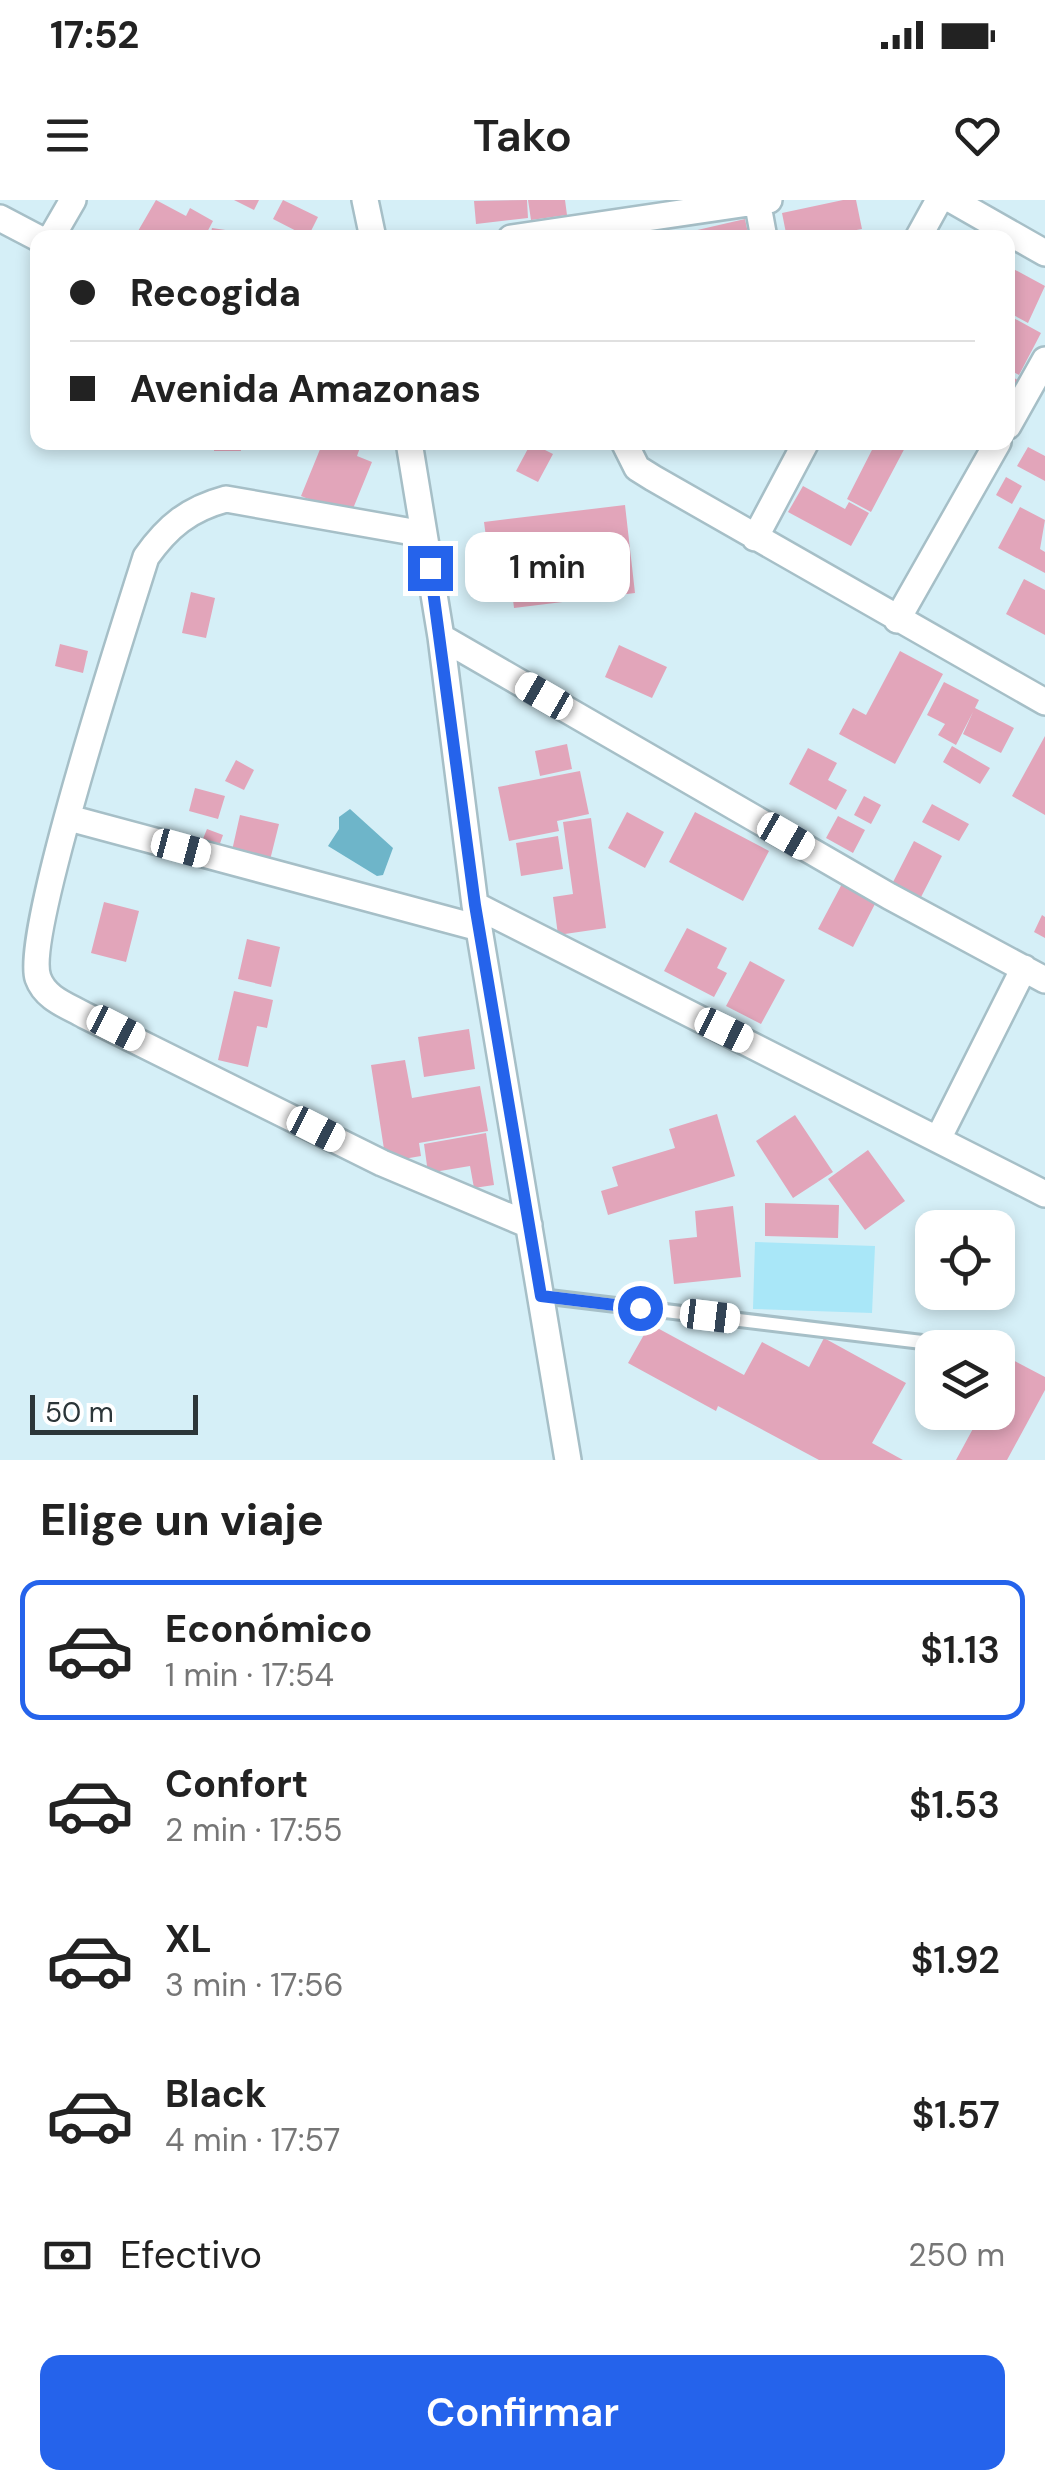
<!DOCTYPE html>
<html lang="es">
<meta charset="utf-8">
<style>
:root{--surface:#fff;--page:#f6f6f6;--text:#222;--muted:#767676;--line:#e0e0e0;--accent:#2563eb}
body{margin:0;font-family:"DM Sans",sans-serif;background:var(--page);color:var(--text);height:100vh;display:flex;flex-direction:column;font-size:38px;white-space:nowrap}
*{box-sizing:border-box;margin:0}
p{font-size:32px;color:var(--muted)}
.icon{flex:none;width:55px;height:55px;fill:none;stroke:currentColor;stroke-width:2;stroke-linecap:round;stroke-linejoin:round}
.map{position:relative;height:1260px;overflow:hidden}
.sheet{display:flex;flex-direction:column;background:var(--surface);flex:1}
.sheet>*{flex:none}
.hud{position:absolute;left:30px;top:30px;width:985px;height:220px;border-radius:20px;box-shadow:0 5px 15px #0003;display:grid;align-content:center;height:220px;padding:0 40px;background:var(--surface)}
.fabs{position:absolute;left:915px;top:1010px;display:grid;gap:20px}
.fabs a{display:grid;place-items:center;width:100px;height:100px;border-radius:20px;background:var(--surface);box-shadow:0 5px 15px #0003;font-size:50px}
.scale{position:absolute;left:30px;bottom:25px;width:168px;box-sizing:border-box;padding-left:10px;border:5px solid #2c3639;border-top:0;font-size:28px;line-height:35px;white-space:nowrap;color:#2c3639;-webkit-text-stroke:8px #fff;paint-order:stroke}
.end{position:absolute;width:45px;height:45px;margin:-22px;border:12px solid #2563eb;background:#fff;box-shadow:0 0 0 5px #fff}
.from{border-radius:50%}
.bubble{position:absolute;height:70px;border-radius:20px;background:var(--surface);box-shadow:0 5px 15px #0003;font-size:32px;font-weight:600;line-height:70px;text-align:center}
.car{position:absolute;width:30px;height:60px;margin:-30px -15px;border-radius:12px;box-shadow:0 0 8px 2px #0007;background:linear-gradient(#fff 24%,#345 0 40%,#fff 0 76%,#345 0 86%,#fff 0)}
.hud b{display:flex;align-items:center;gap:35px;height:95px;font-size:38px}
.hud b+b{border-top:2px solid var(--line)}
.hud i{width:25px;height:25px;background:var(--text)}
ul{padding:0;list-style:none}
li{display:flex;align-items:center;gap:30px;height:140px;margin:0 20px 15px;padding:0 20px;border:5px solid transparent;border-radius:20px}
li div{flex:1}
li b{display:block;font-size:38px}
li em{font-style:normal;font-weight:600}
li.current{border-color:var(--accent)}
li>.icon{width:90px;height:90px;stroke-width:1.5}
h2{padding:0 40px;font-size:45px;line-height:120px}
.pay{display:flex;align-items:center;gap:25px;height:110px;padding:0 40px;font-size:38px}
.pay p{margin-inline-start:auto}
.cta{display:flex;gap:20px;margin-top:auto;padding:20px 40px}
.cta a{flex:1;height:115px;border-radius:20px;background:var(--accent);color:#fff;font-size:40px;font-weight:600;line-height:115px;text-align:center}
.status{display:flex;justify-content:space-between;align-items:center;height:70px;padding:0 50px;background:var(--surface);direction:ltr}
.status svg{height:28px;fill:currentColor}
header{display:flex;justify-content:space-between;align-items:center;height:130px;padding:0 40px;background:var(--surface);font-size:45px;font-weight:600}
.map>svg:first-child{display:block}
.green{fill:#a9e7f8}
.water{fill:#6eb5c9}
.building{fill:#e2a5ba}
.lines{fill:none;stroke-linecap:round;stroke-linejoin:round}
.service-casing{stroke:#a6bfc7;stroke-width:18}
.minor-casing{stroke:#a6bfc7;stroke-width:30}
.service{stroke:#fff;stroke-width:12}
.minor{stroke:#fff;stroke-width:25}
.route{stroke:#2563eb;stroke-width:12}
</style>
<div class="status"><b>17:52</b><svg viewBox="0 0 49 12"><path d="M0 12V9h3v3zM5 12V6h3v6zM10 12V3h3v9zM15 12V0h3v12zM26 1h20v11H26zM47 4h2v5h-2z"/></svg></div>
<header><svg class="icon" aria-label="menu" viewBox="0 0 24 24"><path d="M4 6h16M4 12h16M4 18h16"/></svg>Tako<svg class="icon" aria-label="heart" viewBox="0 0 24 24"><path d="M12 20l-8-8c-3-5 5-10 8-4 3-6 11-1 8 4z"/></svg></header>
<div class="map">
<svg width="1045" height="1260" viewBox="0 0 1045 1260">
<rect width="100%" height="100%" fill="#d5eff7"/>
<path class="green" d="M 755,1042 L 875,1046 L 872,1113 L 753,1109 Z"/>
<path class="water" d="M 350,609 L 393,648 L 383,675 L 377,676 L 328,646 L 339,629 L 339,617 Z"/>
<path class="building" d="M 156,0 L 186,16 L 190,8 L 213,21 L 204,38 L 134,38 Z
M 234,0 L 259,0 L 254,10 Z
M 283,0 L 318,17 L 308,37 L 273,19 Z
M 527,0 L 528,18 L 476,24 L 474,1 Z
M 528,0 L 565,0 L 567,15 L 531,20 Z
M 843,0 L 856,0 L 862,29 L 851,31 L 852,38 L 787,38 L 782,13 Z
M 745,19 L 749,38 L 681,38 L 680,34 Z
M 212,28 L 239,32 L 238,38 L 210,38 Z
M 1008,66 L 1045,86 L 1028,123 L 1008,112 Z
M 1008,115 L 1041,133 L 1019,175 L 1008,169 Z
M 1008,174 L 1019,181 L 1008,201 Z
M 214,242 L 240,242 L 241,251 L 214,251 Z
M 323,242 L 362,242 L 357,256 L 372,262 L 350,316 L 301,296 Z
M 876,242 L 908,242 L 871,312 L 847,299 Z
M 531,243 L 553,254 L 538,282 L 516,271 Z
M 1028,247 L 1045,256 L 1045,281 L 1017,266 Z
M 1006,277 L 1022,286 L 1012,304 L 996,295 Z
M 803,286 L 845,309 L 849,302 L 869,313 L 851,346 L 788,312 Z
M 625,305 L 635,393 L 514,408 L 508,358 L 489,360 L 484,322 Z
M 1020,307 L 1045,320 L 1040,349 L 1045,352 L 1045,373 L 998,348 Z
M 1024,379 L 1045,390 L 1045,435 L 1006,414 Z
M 191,392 L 215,398 L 206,438 L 182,433 Z
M 60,444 L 88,451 L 83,473 L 55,466 Z
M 619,445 L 667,467 L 652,498 L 605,477 Z
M 900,451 L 943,474 L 895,564 L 839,534 L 853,508 L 866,515 Z
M 944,482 L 979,500 L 975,508 L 1014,528 L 1001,553 L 963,534 L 973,512 L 956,545 L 938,535 L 945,524 L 927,515 Z
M 1045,536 L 1045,615 L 1012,596 Z
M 567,544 L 572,569 L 540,576 L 535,551 Z
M 952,546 L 990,568 L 980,584 L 943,562 Z
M 808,548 L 837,563 L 828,580 L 847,590 L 836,610 L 789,584 Z
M 236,560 L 254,570 L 244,590 L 225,581 Z
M 580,571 L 589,614 L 557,621 L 559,631 L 509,641 L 498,587 Z
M 195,588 L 225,596 L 218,619 L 189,611 Z
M 864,596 L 881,605 L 871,624 L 854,615 Z
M 932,604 L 969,624 L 959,641 L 922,622 Z
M 627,612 L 664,632 L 645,668 L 608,648 Z
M 695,612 L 769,651 L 743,701 L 669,662 Z
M 240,615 L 279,624 L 269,664 L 231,655 Z
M 838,616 L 865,630 L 853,653 L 826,638 Z
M 591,618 L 606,728 L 558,735 L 553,697 L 573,694 L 563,622 Z
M 207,629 L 223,635 L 217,652 L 200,646 Z
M 558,636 L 563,669 L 521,676 L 516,643 Z
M 914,641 L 942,656 L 919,701 L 891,686 Z
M 843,682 L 877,700 L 853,747 L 818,729 Z
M 104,702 L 139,711 L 126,762 L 91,753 Z
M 1042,715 L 1045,717 L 1045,738 L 1034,732 Z
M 687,728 L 727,748 L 717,768 L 727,773 L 714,797 L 664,771 Z
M 247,739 L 280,747 L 271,787 L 238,779 Z
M 750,761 L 785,780 L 761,824 L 726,806 Z
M 234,791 L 273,800 L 267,828 L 257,826 L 248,867 L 218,860 Z
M 469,829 L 475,869 L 424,877 L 418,837 Z
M 405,860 L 412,898 L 480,886 L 488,931 L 419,943 L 421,956 L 386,962 L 371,865 Z
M 717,914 L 735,976 L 608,1015 L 601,991 L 618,986 L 612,967 L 675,948 L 669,929 Z
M 795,915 L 833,972 L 793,998 L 756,941 Z
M 486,933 L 494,985 L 474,988 L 470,966 L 428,973 L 424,944 Z
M 868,950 L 905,1001 L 865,1030 L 828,979 Z
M 765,1003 L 839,1005 L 838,1038 L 765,1036 Z
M 733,1006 L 741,1077 L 674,1084 L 669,1040 L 697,1037 L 695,1011 Z
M 650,1124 L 744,1175 L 762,1142 L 809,1167 L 824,1138 L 906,1183 L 872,1243 L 903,1260 L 819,1260 L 718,1206 L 716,1211 L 628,1163 Z
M 1011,1159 L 1045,1177 L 1045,1190 L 1007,1260 L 956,1260 L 982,1212 L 998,1212 L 998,1184 Z"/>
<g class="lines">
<g class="service-casing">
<path id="service" d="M 541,1096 L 922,1142"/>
</g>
<g class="minor-casing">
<path id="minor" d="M 365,0 L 373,38
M 757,0 L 764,38
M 952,0 L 1045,53
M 0,18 L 38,38
M 51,38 L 73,0
M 511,38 L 769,0
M 918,38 L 939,0
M 1008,226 L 1045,160
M 409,242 L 441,437 L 475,705 L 568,1260
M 624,242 L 637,268 L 653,278 L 1045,502
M 424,334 L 226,299 C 189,309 168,326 146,357 C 127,418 23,736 38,778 C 45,798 66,805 84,815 L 382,963 L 529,1025
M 755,338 L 806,242
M 897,420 L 998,242
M 441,437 L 889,696 L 1045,780
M 69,618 L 479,728
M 475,705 L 1045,994
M 939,937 L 1024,768"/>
</g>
<use href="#service" class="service"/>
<use href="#minor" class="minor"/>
</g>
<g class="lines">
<path class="route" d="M 430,368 L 475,705 L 541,1096 L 640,1108"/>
</g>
</svg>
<div class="fabs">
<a><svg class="icon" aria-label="locate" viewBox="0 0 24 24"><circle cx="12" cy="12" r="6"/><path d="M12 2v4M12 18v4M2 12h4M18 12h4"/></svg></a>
<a><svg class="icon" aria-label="layers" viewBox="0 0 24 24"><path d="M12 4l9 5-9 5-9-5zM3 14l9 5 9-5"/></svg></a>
</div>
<div class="scale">50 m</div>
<i class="end from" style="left:640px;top:1108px"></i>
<i class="end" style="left:430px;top:368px"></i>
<div class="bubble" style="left:465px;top:332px;width:165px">1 min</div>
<i class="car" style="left:544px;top:496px;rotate:300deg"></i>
<i class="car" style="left:786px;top:636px;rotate:120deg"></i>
<i class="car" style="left:181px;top:648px;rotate:105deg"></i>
<i class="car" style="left:116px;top:828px;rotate:117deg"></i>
<i class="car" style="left:724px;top:830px;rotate:116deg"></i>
<i class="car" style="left:316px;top:929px;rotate:117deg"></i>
<i class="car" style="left:710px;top:1116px;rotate:97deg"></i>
<div class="hud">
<b><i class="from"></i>Recogida</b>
<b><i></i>Avenida Amazonas</b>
</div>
</div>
<section class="sheet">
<h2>Elige un viaje</h2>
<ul>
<li class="current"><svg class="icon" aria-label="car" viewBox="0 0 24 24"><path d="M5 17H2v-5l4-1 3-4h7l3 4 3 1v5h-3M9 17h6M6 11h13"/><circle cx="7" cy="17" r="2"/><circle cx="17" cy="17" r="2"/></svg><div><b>Económico</b><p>1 min · 17:54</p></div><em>$1.13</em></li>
<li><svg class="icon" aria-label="car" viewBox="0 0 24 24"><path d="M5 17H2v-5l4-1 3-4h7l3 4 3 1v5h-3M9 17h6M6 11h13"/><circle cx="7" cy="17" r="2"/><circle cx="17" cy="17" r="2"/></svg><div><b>Confort</b><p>2 min · 17:55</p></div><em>$1.53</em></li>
<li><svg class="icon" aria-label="car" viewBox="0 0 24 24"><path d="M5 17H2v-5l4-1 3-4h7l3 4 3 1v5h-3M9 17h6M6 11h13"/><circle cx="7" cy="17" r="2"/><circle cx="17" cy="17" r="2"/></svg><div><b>XL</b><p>3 min · 17:56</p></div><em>$1.92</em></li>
<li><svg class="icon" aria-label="car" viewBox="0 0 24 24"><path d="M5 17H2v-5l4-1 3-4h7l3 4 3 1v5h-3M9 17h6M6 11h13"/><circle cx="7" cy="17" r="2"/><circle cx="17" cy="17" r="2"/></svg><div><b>Black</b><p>4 min · 17:57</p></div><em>$1.57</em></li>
</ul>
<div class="pay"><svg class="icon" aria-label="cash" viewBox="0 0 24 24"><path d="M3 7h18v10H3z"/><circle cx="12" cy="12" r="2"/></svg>Efectivo<p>250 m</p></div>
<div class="cta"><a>Confirmar</a></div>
</section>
